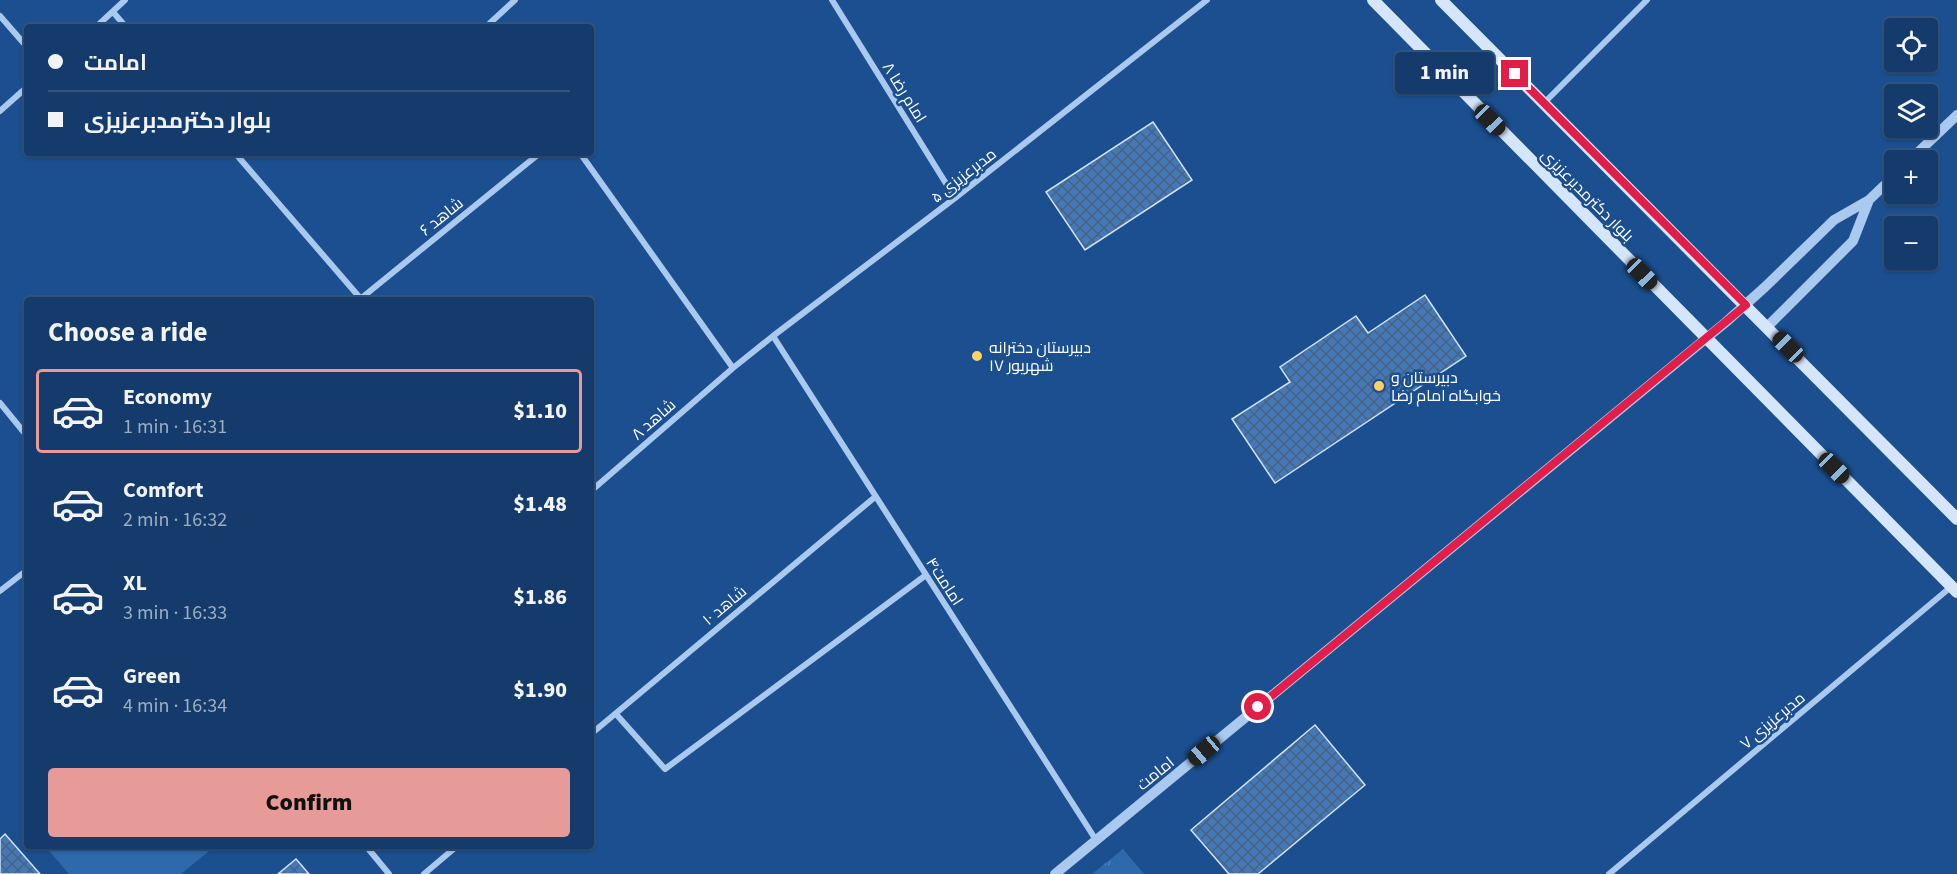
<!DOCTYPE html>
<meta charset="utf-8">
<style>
:root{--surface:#143b6b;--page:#1d4271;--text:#f1f3f6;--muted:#9dadc1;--line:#33557e;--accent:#e69b98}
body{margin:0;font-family:"Source Sans 3",Cairo,sans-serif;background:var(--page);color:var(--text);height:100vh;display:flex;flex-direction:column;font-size:22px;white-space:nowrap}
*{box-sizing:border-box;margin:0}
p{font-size:20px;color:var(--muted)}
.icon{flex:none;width:33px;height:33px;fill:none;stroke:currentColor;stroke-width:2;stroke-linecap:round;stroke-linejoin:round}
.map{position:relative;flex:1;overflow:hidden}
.panel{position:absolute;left:24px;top:297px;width:570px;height:552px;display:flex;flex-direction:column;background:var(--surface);border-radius:6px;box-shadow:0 2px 4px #0004,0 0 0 2px var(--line)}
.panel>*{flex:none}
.banner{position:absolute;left:24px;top:24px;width:570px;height:132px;border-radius:6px;box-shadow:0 2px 4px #0004,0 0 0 2px var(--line);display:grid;align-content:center;height:132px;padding:0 24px;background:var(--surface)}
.buttons{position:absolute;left:1884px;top:18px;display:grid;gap:12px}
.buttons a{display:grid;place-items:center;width:54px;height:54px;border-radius:6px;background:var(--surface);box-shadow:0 2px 4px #0004,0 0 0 2px var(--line);font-size:30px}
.end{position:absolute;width:27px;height:27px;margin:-14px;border:8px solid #e11d48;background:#fff;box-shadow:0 0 0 3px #fff}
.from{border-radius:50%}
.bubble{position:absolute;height:42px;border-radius:6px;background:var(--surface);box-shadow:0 2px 4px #0004,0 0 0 2px var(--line);font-size:20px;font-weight:800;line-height:42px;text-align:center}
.car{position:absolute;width:18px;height:36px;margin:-18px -9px;border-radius:8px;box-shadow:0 0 4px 2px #0007;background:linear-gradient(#222 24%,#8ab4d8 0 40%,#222 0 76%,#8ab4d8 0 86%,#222 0)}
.banner b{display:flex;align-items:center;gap:21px;height:57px;font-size:22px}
.banner b+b{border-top:2px solid var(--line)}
.banner i{width:15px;height:15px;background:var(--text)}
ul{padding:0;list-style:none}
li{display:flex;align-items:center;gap:18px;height:84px;margin:0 12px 9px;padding:0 12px;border:3px solid transparent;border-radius:6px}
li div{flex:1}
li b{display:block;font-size:22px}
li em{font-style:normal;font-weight:800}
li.on{border-color:var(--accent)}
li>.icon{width:54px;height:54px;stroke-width:1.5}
h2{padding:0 24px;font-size:27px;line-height:72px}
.action{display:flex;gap:12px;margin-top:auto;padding:12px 24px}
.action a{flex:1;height:69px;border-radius:6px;background:var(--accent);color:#111;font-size:24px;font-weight:800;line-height:69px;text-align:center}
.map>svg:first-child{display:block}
.grass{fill:url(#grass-tufts)}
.pitch{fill:#2e69ad}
.building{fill:url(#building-cross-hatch);stroke:#cfe3fa;stroke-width:1.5}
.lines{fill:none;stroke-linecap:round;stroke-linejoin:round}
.minor{stroke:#a9c9ee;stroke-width:6}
.tertiary{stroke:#a9c9ee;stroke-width:10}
.secondary{stroke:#d6e6fa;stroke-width:12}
.route{stroke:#e11d48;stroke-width:8}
.poi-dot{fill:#ffd166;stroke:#1b4f8f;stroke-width:2}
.labels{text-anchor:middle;stroke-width:5;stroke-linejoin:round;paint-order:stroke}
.street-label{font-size:16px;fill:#fff;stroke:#1b4f8f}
.poi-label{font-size:16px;fill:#fff;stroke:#1b4f8f;text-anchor:start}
</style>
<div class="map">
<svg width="1957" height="874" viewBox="0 0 1957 874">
<defs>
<pattern id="grass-tufts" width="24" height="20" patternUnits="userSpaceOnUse" patternTransform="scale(1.5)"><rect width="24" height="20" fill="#2e69ad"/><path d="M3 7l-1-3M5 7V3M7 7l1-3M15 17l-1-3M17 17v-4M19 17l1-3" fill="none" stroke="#4d80b9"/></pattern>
<pattern id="building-cross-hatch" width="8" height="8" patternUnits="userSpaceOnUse" patternTransform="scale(1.5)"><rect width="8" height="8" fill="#4478b7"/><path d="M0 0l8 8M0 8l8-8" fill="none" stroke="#486282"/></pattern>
</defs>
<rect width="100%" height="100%" fill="#1b4f8f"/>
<path class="grass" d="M 1123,849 L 1144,874 L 1092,874 Z"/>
<path class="pitch" d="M 45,846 L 215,846 L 181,874 L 69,874 Z"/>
<path class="building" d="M 1153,122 L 1192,180 L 1085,250 L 1046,192 Z
M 1425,295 L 1466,356 L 1275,483 L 1232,419 L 1290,382 L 1280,367 L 1356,316 L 1368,333 Z
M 1315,725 L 1365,785 L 1258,874 L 1229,874 L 1191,830 Z
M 5,834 L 40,874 L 0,874 L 0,839 Z
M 296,859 L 309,874 L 278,874 Z"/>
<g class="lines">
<path class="minor" d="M 832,0 L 955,198
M 113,12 L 126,27
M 0,16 L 27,47
M 96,27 L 125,0
M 493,27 L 490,23 L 515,0
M 1544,103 L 1647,0
M 0,111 L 27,87
M 235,153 L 361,299
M 580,153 L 733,368
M 359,300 L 540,153
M 773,336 L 1096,840
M 0,403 L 27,436
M 591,491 L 733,368 L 773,336 L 955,198 L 1207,0
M 0,591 L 27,570
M 616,714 L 665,769 L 926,575
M 591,734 L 875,497
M 366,846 L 389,874
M 424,874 L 457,846
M 1609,874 L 1952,586"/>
<path class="tertiary" d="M 1910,160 L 1957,115
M 1767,327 L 1853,241 L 1869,200
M 1055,874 L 1726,322 L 1765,287 L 1834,220 L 1869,200 L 1894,176"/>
<path class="secondary" d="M 1373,0 L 1957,592
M 1441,0 L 1957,519"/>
</g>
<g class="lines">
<path class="route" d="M 1258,707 L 1746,305 L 1515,74"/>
</g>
<g class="poi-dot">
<circle cx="977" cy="356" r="6"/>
<circle cx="1379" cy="386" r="6"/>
</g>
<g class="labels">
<g class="street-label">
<text transform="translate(905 92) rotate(58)" y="6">امام رضا ۸</text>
<text transform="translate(963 175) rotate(-38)" y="6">مدبرعزیزی ۵</text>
<text transform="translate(1588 195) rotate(45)" y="6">بلوار دکترمدبرعزیزی</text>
<text transform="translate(441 216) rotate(-39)" y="6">شاهد ۶</text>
<text transform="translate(653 419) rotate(-41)" y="6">شاهد ۸</text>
<text transform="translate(945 581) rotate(57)" y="6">امامت۴</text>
<text transform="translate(724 605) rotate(-40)" y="6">شاهد ۱۰</text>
<text transform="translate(1772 720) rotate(-40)" y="6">مدبرعزیزی ۷</text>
<text transform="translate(1155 773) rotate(-39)" y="6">امامت</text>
</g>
<g class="poi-label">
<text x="989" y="353">دبیرستان دخترانه<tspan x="989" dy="18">۱۷ شهریور</tspan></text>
<text x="1391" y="383">دبیرستان و<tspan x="1391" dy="18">خوابگاه امام رضا</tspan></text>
</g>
</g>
</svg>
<div class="buttons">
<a><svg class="icon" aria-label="locate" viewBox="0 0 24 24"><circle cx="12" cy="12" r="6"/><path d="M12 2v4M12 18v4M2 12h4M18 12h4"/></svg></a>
<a><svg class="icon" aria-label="layers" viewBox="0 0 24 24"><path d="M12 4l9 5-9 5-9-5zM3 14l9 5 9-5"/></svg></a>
<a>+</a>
<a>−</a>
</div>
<i class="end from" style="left:1258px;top:707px"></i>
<i class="end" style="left:1515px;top:74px"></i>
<div class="bubble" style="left:1395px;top:52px;width:99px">1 min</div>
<i class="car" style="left:1490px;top:120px;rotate:136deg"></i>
<i class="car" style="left:1642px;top:274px;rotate:136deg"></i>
<i class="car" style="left:1788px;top:347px;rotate:315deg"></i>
<i class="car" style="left:1834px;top:468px;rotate:135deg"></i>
<i class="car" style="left:1204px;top:751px;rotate:230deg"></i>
<div class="banner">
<b><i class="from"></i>امامت</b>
<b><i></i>بلوار دکترمدبرعزیزی</b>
</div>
<section class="panel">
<h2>Choose a ride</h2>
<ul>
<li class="on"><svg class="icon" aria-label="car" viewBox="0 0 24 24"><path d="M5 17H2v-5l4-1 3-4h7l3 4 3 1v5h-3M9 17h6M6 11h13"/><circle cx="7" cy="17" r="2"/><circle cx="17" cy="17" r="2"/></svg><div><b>Economy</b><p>1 min · 16:31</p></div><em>$1.10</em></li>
<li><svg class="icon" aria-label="car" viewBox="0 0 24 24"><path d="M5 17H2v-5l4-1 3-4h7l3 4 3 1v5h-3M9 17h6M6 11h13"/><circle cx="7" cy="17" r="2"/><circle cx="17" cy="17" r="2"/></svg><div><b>Comfort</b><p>2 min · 16:32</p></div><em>$1.48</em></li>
<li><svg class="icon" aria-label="car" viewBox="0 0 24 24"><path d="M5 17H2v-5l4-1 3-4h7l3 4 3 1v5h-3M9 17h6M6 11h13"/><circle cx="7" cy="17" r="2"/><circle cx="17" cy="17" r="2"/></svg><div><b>XL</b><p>3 min · 16:33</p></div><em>$1.86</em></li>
<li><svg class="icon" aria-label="car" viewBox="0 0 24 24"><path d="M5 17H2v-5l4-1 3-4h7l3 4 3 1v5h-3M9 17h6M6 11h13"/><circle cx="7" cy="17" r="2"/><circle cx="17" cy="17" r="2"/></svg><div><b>Green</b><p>4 min · 16:34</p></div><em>$1.90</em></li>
</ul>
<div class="action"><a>Confirm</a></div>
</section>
</div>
